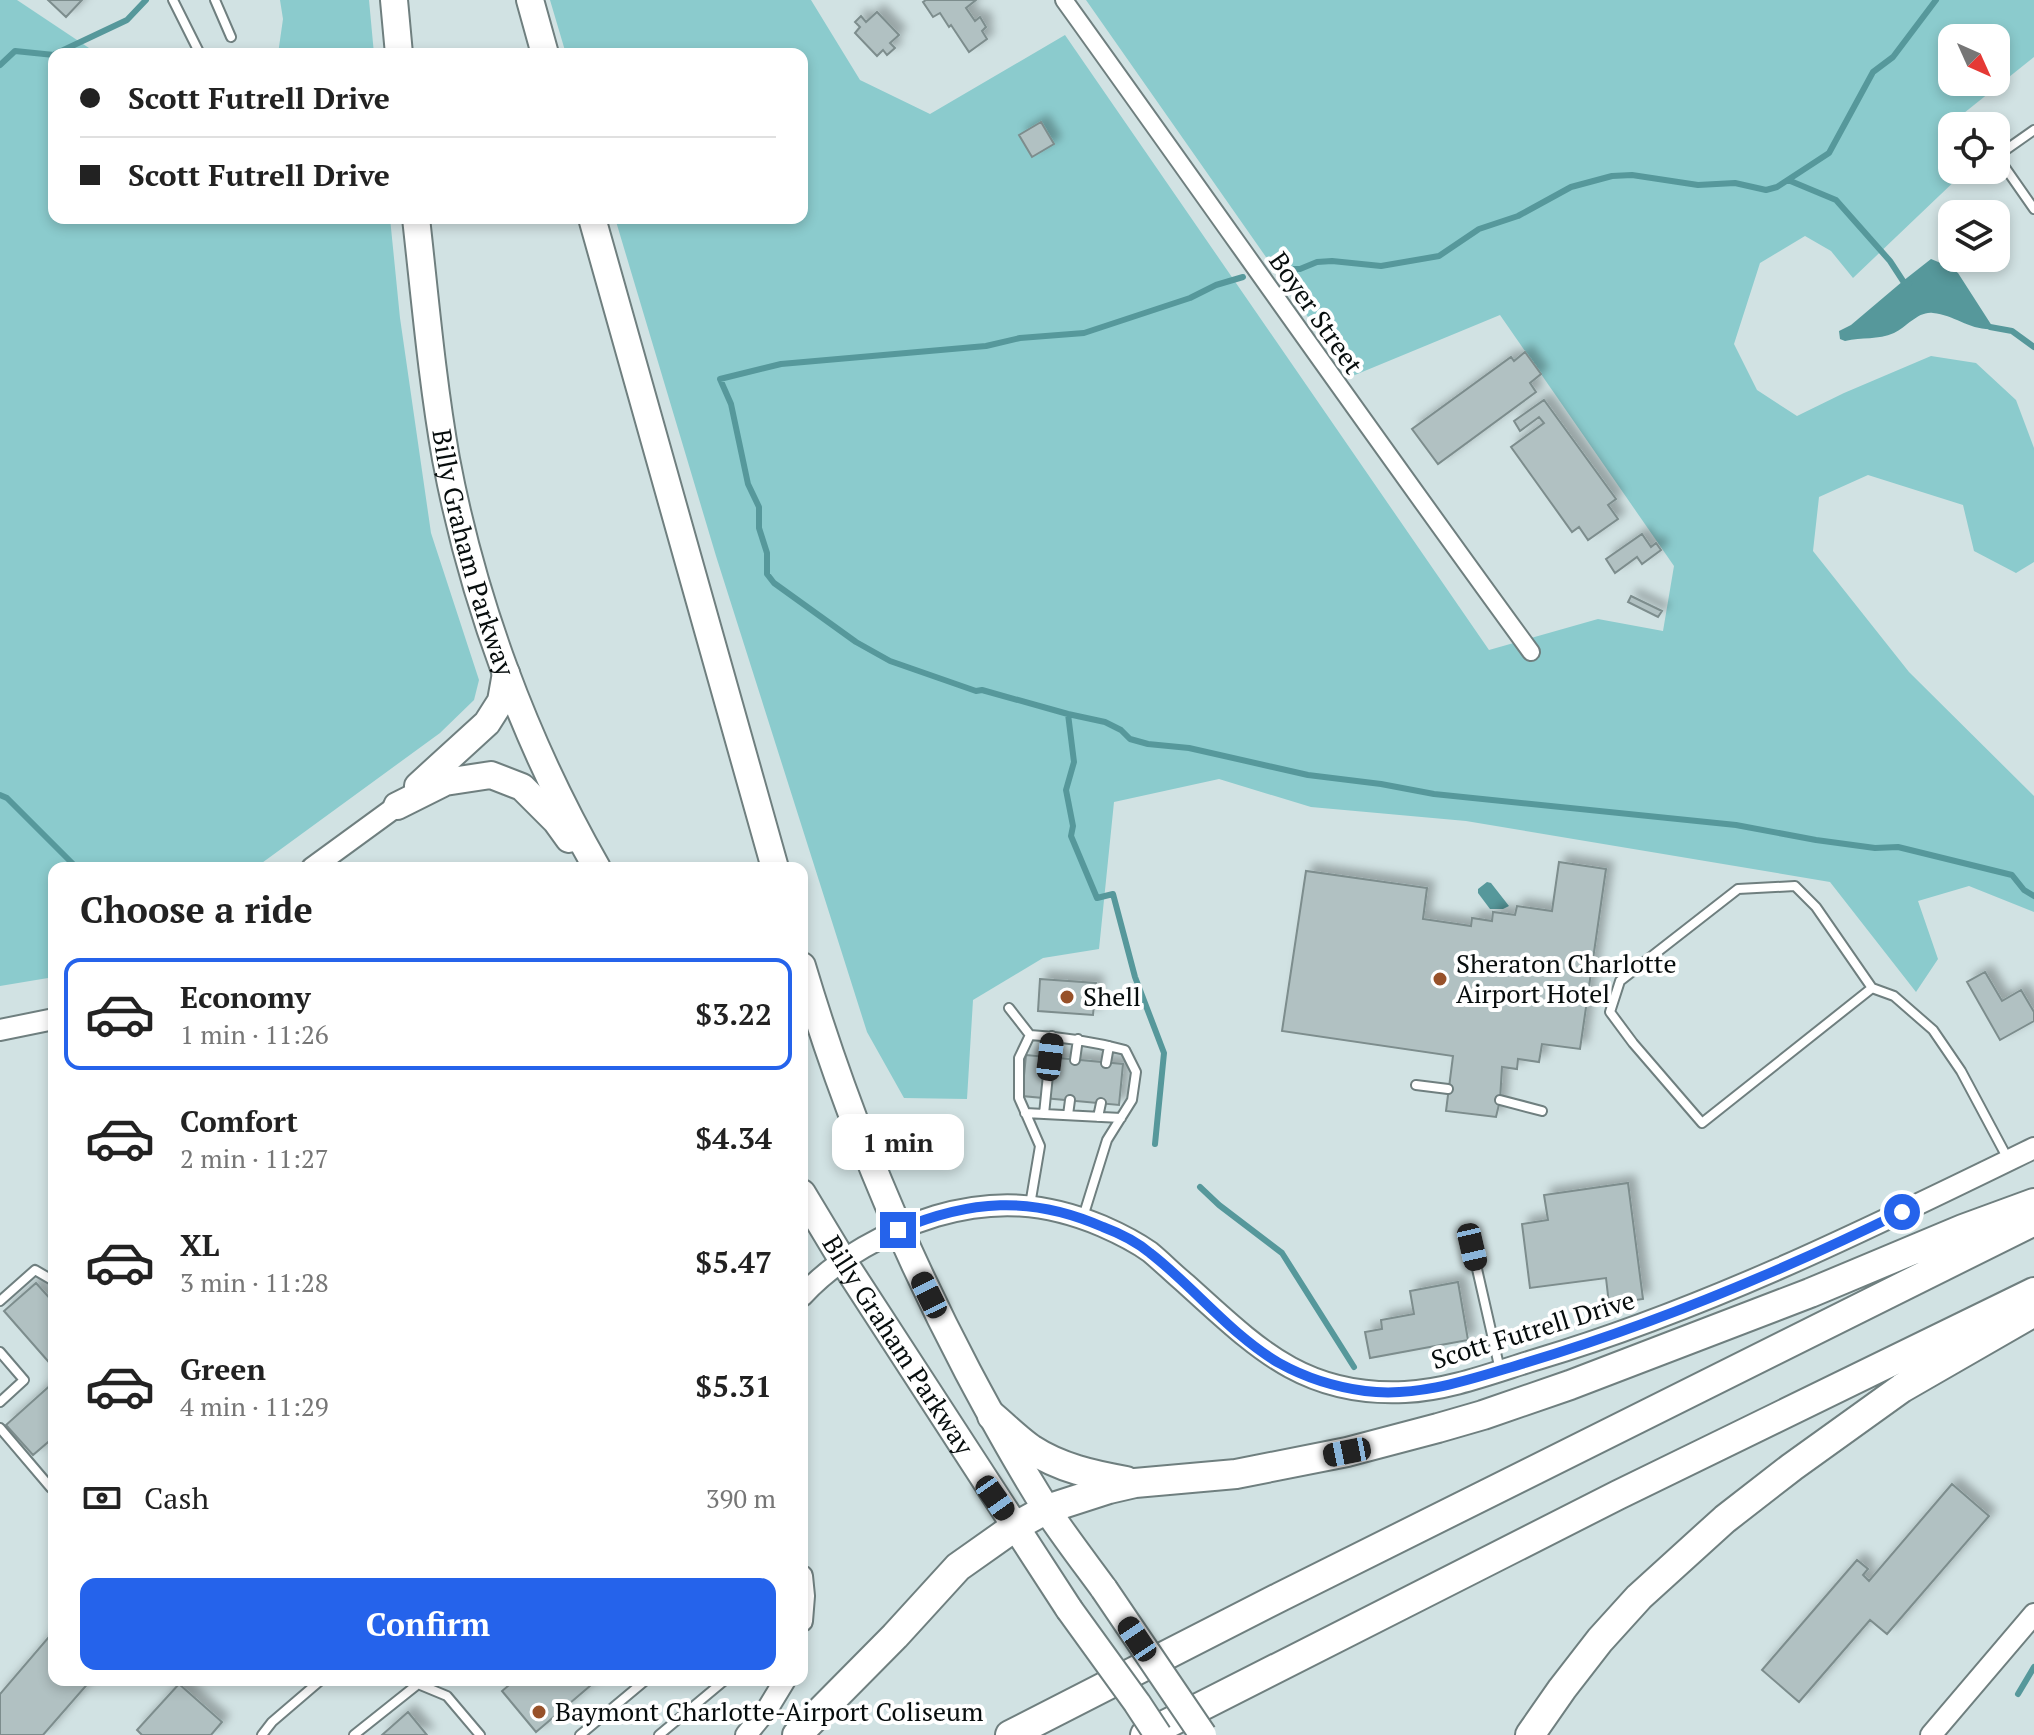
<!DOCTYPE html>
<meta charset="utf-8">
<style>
:root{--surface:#fff;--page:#f2f2f2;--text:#222;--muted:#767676;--line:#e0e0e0;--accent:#2563eb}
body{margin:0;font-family:"PT Serif",serif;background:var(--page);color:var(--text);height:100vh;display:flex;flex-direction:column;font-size:30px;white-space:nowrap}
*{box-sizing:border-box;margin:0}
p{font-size:26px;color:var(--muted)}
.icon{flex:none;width:44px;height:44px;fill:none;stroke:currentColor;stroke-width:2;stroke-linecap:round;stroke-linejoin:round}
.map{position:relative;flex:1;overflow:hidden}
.details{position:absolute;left:48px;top:862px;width:760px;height:824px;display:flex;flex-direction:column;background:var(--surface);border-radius:16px;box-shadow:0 4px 12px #0003}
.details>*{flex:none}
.top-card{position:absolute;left:48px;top:48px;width:760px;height:176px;border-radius:16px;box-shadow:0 4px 12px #0003;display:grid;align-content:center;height:176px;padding:0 32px;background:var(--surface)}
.needle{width:52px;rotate:135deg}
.controls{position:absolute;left:1938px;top:24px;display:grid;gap:16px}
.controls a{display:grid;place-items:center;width:72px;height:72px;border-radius:16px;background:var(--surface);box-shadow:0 4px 12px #0003;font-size:40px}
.end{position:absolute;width:36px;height:36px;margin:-18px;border:10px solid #2563eb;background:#fff;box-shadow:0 0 0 4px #fff}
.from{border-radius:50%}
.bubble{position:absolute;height:56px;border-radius:16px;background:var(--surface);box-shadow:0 4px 12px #0003;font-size:26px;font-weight:800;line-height:56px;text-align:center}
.car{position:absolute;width:24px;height:48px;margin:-24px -12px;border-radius:10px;box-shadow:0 0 6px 2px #0007;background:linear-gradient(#222 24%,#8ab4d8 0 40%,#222 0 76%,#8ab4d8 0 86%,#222 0)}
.top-card b{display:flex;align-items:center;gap:28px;height:76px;font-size:30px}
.top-card b+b{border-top:2px solid var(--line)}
.top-card i{width:20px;height:20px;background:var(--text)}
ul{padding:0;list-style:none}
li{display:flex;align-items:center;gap:24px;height:112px;margin:0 16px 12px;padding:0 16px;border:4px solid transparent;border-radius:16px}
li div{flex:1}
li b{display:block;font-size:30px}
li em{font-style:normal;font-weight:800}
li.current{border-color:var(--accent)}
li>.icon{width:72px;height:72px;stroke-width:1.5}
h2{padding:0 32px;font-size:36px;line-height:96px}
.pay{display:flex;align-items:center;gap:20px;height:88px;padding:0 32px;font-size:30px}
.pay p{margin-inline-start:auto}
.button{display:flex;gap:16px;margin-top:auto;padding:16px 32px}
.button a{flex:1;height:92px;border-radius:16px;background:var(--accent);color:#fff;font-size:32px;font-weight:800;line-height:92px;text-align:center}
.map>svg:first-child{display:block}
.green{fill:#8bcbcd;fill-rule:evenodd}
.water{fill:#56989b}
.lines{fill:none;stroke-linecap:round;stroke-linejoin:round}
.stream{stroke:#56989b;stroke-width:6}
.building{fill:#b1c1c2;stroke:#7d8d8d;stroke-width:2;filter:url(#shadow)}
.service-casing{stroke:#6f7f7f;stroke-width:12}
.minor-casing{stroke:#6f7f7f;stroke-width:20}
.tertiary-casing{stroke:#6f7f7f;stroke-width:24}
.trunk-casing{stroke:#6f7f7f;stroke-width:30}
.motorway-casing{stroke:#6f7f7f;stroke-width:32}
.service{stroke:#fff;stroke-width:8}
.minor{stroke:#fff;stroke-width:16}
.tertiary{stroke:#fff;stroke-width:20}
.trunk{stroke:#fff;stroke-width:26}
.motorway{stroke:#fff;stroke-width:28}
.trunk-bridge-casing{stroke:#6f7f7f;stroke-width:30;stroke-linecap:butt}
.trunk-bridge{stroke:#fff;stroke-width:26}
.route{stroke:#2563eb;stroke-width:10}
.poi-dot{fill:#975129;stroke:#fff;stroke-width:3}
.labels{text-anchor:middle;stroke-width:8;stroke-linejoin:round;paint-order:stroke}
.street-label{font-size:26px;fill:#070d0d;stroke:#fff}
.poi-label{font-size:26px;fill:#070d0d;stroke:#fff;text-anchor:start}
</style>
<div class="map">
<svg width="2034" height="1735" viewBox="0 0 2034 1735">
<defs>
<filter id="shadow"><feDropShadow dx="7" dy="-7" stdDeviation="4" flood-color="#0004"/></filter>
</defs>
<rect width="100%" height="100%" fill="#d1e2e3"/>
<path class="green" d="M 0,0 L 17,0 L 98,54 L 54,54 L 54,218 L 390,218 L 400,318 L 431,533 L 479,680 L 474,700 L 440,733 L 255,868 L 54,868 L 54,977 L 0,986 Z
M 280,0 L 369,0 L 374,54 L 278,54 L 283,19 Z
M 550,0 L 811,0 L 860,80 L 930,114 L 1065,35 L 1489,650 L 1598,619 L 1663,631 L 1674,566 L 1500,315 L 1350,377 L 1086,0 L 2034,0 L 2034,57 L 1944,129 L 1952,151 L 1952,170 L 1959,170 L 1961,175 L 1853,278 L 1831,251 L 1805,236 L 1760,263 L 1734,344 L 1757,390 L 1797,416 L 1844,393 L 1931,356 L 1976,363 L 2016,400 L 2034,448 L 2034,562 L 2016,573 L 1974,551 L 1963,505 L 1868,475 L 1819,497 L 1813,551 L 1909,672 L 2034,796 L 2034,912 L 1969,886 L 1918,901 L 1938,959 L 1916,992 L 1830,882 L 1466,821 L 1311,807 L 1219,779 L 1114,802 L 1099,949 L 1043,958 L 973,1000 L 967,1099 L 904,1098 L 867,1032 L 716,556 L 615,218 L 802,218 L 802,54 L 566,54 ZM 1952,38 L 1996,38 L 1996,82 L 1952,82 Z"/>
<path class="water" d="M 1931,259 L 1948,266 L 1958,273 L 1994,329 C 1970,331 1955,315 1933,313 C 1918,311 1907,327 1894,333 C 1878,340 1862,337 1845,341 L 1840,339 L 1839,331 L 1851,325 L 1903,281 Z
M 1487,882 L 1491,883 L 1509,906 L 1503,909 L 1490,909 L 1478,893 L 1478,889 Z"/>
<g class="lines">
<path class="stream" d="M 55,54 L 127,20 L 146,0
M 0,65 L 15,51 L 54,55
M 1788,180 L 1836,200 L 1890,261 L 1903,281 L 1909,284
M 1273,269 L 1300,269 L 1317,262 L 1332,261 L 1381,266 L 1439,256 L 1479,229 L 1518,216 L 1571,187 L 1612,176 L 1632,175 L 1698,185 L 1735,183 L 1766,190 L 1777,187 L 1829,153 L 1873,72 L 1893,57 L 1936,0
M 1243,277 L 1216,285 L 1190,298 L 1084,333 L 1020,338 L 986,346 L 781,364 L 720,379 L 731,404 L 748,484 L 759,507 L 759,528 L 767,553 L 767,574 L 774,583 L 856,642 L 890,661 L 976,691 L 982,690 L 1068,714 L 1105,722 L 1121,730 L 1130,739 L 1148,744 L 1189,748 L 1308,775 L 1381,784 L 1434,794 L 1736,825 L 1816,840 L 1875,848 L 1898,847 L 2012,875 L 2024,890 L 2034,896
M 1990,327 L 2012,331 L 2034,347
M 1068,714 L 1074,762 L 1066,790 L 1073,826 L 1071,836 L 1097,898 L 1113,894 L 1135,977 L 1164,1053 L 1155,1144
M 0,795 L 7,798 L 77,868
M 1200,1187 L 1219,1205 L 1282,1253 L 1354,1367
M 2018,1694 L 2034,1667"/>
</g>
<path class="building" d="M 48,0 L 82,0 L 66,17 Z
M 926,0 L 976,0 L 966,8 L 975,21 L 980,17 L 986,27 L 982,31 L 987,39 L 969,52 L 951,25 L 949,27 L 940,13 L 933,17 L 923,2 Z
M 877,12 L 899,35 L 890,43 L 895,48 L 887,55 L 883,50 L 877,56 L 855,33 L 860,27 L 855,22 L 861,16 L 866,22 Z
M 1041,122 L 1054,144 L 1032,157 L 1019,135 Z
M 1525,352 L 1541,374 L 1530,383 L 1536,392 L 1438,464 L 1412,429 L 1511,357 L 1514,361 Z
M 1544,400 L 1616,499 L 1608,505 L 1618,519 L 1588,540 L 1579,527 L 1572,532 L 1511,447 L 1544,423 L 1539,417 L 1520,431 L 1514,421 Z
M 1642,534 L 1651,547 L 1656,543 L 1661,550 L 1642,564 L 1637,557 L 1615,573 L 1606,559 Z
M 1631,596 L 1662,611 L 1658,617 L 1628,602 Z
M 1559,862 L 1606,869 L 1580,1049 L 1542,1044 L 1539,1062 L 1518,1059 L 1517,1069 L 1502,1067 L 1500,1100 L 1496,1117 L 1446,1111 L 1453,1056 L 1282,1031 L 1306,871 L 1427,888 L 1423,919 L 1471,926 L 1472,918 L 1492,921 L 1493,912 L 1515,915 L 1517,906 L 1552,911 Z
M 1985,972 L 2002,1001 L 2021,990 L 2034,1012 L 2034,1021 L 2000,1040 L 1967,982 Z
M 1040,979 L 1096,983 L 1093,1015 L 1038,1011 Z
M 1026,1055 L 1123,1064 L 1119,1105 L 1022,1096 Z
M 1628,1183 L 1643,1299 L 1609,1304 L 1606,1278 L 1530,1288 L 1522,1224 L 1548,1220 L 1544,1195 Z
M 1458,1282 L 1468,1340 L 1370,1358 L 1365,1332 L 1382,1329 L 1381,1320 L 1414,1314 L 1410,1291 Z
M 36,1283 L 54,1303 L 54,1368 L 4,1311 Z
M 54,1382 L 54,1437 L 33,1455 L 6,1425 Z
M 1952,1484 L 1989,1516 L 1887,1634 L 1870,1620 L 1799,1702 L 1762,1670 L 1857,1560 L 1868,1569 L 1863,1575 L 1869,1581 Z
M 54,1631 L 54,1680 L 91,1680 L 43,1735 L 0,1735 L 0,1694 Z
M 515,1680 L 597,1680 L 536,1732 L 502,1691 Z
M 179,1684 L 222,1722 L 211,1735 L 142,1735 L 137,1730 Z
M 408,1712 L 427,1735 L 382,1735 Z"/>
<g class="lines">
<g class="service-casing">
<path id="service" d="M 173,0 L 200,54
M 215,0 L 231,37
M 2034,130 L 1997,156 L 2034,209
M 1795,886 L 1816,907 L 1872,988 L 1702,1123 L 1633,1043 L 1610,1012 L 1620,981 L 1738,889 Z
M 1872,988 L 1894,996 L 1933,1030 L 1961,1071 L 2008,1159
M 1009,1008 L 1030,1035
M 1075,1060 L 1078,1039
M 1106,1063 L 1109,1046
M 1416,1085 L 1448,1089
M 1500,1100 L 1542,1111
M 1025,1113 L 1121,1118
M 1044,1114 L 1052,1036
M 1068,1115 L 1070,1100
M 1098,1117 L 1101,1103
M 1030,1205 L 1040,1146 L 1019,1098 L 1019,1058 L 1030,1035 C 1064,1037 1091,1041 1125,1050 L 1136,1072 L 1132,1100 L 1107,1140 L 1083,1217
M 1472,1247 L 1500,1370
M 0,1301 L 35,1270 L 54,1281
M 0,1352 L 24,1380 L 0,1402
M 0,1428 L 51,1488 L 54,1485
M 262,1735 L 272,1722 L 321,1680
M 354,1735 L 418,1684 L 447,1696 L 480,1735
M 580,1735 L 646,1680
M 659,1735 L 725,1680"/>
</g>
<g class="minor-casing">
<path id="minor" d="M 1064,0 C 1220,217 1373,436 1531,652"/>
</g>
<g class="tertiary-casing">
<path id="tertiary" d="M 312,868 L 397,806
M 0,1030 L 54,1019
M 802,1296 C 837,1258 887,1231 936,1216 C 995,1199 1045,1202 1102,1226 C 1118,1233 1136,1242 1150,1252 C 1162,1262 1174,1274 1186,1284 C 1256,1347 1303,1397 1405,1392 C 1450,1390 1495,1372 1538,1359 C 1711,1307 1872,1227 2034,1148
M 802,1576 L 804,1596 L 802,1621
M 746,1735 L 768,1708 L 785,1680
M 1931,1735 L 2034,1614"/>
</g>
<g class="trunk-casing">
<g id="trunk">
<path d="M 394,0 L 399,54"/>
<path d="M 530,0 L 545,54"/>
<path id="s1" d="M 416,218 C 425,298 432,380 446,459 C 473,602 525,742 597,868"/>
<path d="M 592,218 L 775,868"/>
<path d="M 418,786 L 487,723 L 501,701 L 506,673"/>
<path d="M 397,806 L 445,782 L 491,775 L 522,787 L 556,821 L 569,839"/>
<path d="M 802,966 C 845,1110 898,1239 968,1372 C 993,1419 1019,1466 1047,1510 C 1065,1537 1085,1563 1104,1589"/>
<path id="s2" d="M 802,1193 L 843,1261 L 1069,1609"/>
</g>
</g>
<g class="motorway-casing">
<path id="motorway" d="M 992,1416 C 1005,1427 1017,1439 1031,1449 C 1060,1468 1093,1475 1126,1481
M 797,1735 L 895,1636 L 958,1567 L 1016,1526 L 1047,1509 L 1109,1489 L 1135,1483 L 1236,1474 L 1347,1452 L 1438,1428 L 1483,1415 L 1570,1385 L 1810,1293 L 1963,1229 L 2034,1203
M 1010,1735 L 1280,1597 L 2034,1221
M 1145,1735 L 1618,1495 L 2034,1292
M 1530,1735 L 1562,1689 L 1600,1640 L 1639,1597 L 1725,1519 L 1792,1467 L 1902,1388 L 2034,1312"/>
</g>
<use href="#service" class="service"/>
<use href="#minor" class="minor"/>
<use href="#tertiary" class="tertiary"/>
<use href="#trunk" class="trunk"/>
<use href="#motorway" class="motorway"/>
<g class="trunk-bridge-casing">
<path id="trunk-bridge" d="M 1104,1589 L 1203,1735
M 1069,1609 L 1137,1703 L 1158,1735"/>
</g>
<use href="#trunk-bridge" class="trunk-bridge"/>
</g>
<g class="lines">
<path class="route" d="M 898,1230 C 969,1200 1031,1195 1103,1227 C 1119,1233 1137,1242 1150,1253 C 1194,1287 1231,1335 1279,1363 C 1306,1378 1335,1387 1365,1391 C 1420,1398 1474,1378 1525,1363 C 1655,1324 1780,1272 1902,1212"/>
</g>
<g class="poi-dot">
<circle cx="1440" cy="979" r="8"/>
<circle cx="1067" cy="997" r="8"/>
<circle cx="539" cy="1712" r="8"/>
</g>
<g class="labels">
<g class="street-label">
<text transform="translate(1316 313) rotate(55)" y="9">Boyer Street</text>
<text dy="9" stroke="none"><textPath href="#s1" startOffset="340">Billy Graham Parkway</textPath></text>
<text transform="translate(1533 1330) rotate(-17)" y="9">Scott Futrell Drive</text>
<text dy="9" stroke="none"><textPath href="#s2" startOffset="180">Billy Graham Parkway</textPath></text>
</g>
<g class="poi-label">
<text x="1456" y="973">Sheraton Charlotte<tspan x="1456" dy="30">Airport Hotel</tspan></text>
<text x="1083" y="1006">Shell</text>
<text x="555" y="1721">Baymont Charlotte-Airport Coliseum</text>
</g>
</g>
</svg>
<div class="controls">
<a><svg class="needle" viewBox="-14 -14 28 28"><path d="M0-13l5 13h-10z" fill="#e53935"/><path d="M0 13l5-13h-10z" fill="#767676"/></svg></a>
<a><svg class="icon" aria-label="locate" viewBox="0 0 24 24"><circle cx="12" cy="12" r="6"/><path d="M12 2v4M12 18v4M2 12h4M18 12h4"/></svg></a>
<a><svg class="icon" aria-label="layers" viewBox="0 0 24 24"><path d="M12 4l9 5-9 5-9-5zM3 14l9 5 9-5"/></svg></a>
</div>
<i class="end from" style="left:1902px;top:1212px"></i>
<i class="end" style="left:898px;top:1230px"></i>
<div class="bubble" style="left:832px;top:1114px;width:132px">1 min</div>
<i class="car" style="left:1050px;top:1057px;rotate:7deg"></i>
<i class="car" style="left:1472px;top:1247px;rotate:167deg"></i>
<i class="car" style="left:929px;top:1295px;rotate:334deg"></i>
<i class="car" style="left:1347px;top:1452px;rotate:259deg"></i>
<i class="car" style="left:995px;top:1498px;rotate:145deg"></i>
<i class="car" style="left:1137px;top:1639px;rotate:326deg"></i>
<div class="top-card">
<b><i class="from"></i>Scott Futrell Drive</b>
<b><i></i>Scott Futrell Drive</b>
</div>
<section class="details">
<h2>Choose a ride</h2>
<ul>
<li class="current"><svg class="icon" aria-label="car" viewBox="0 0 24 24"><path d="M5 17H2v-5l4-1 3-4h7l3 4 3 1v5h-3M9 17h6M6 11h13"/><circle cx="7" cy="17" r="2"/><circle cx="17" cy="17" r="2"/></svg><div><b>Economy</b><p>1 min · 11:26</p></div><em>$3.22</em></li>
<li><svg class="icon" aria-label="car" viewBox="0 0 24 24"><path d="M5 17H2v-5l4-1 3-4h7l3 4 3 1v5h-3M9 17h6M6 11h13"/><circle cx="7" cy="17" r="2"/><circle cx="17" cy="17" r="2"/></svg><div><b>Comfort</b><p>2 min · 11:27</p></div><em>$4.34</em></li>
<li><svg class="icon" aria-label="car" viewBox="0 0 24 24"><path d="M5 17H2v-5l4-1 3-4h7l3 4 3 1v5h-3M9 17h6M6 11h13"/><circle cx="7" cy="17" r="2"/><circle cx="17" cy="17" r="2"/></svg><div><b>XL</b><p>3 min · 11:28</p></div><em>$5.47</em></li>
<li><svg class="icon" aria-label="car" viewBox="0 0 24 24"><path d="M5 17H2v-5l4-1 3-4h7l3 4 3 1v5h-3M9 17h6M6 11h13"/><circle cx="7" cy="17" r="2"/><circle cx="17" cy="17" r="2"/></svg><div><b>Green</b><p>4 min · 11:29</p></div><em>$5.31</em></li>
</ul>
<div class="pay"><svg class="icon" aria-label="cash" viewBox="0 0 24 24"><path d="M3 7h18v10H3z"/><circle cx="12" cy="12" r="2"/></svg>Cash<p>390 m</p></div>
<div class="button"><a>Confirm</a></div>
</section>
</div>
